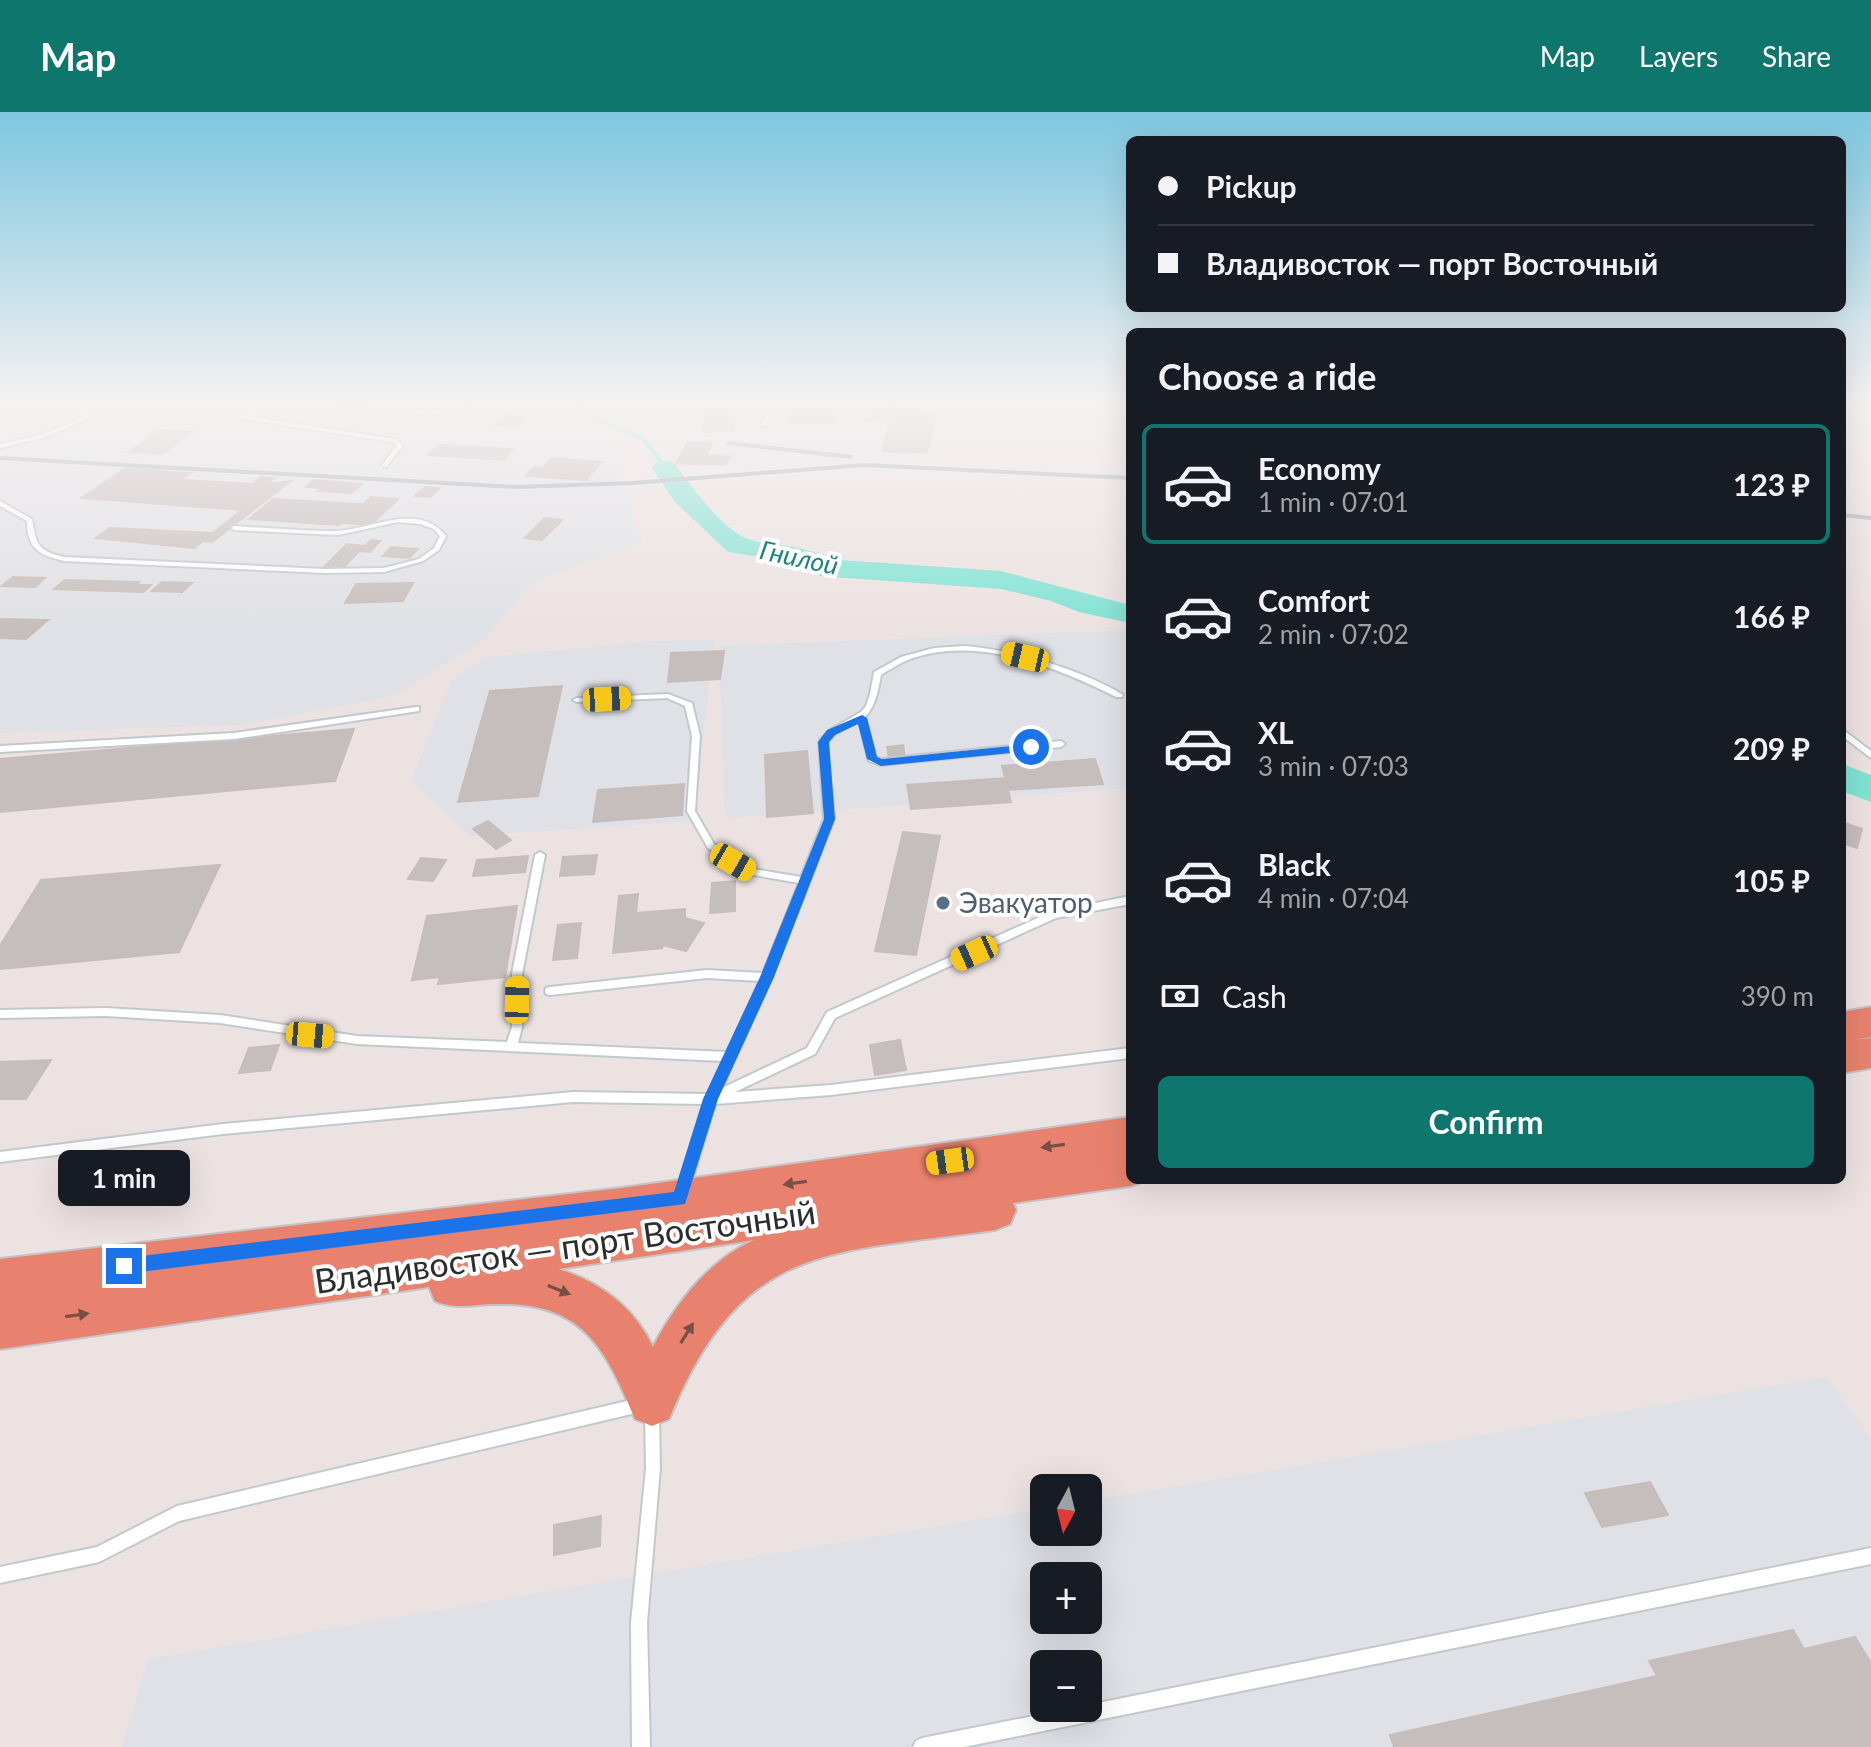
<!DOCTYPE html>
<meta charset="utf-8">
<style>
:root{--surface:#171b24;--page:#20242c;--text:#f1f3f6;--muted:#9ea1a6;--line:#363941;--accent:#0f766e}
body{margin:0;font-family:Lato,sans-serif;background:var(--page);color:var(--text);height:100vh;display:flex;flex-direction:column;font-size:30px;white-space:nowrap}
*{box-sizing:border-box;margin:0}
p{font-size:26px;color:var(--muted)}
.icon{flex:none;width:44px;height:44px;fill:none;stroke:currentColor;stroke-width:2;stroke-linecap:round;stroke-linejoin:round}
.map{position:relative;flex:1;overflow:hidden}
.sheet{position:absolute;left:1126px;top:216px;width:720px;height:856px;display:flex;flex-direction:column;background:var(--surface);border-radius:12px;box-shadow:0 8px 32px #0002}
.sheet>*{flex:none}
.banner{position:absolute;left:1126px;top:24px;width:720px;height:176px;border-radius:12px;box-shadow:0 8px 32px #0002;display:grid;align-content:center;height:176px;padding:0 32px;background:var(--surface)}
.needle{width:52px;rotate:187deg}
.controls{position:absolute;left:1030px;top:1362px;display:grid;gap:16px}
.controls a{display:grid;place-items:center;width:72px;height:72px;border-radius:12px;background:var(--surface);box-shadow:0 8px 32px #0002;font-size:40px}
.end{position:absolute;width:36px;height:36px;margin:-18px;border:10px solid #1a73e8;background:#fff;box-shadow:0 0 0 4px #fff}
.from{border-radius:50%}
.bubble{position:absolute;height:56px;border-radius:12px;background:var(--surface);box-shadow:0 8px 32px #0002;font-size:26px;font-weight:700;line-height:56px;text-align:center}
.car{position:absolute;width:24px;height:48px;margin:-24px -12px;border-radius:10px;box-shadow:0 0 6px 2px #0007;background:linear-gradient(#f5c518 24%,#345 0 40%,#f5c518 0 76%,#345 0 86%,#f5c518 0)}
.banner b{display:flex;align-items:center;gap:28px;height:76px;font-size:30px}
.banner b+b{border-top:2px solid var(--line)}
.banner i{width:20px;height:20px;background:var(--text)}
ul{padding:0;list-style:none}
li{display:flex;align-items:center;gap:24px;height:120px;margin:0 16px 12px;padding:0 16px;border:4px solid transparent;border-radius:12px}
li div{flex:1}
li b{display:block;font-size:30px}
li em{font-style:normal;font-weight:700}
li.current{border-color:var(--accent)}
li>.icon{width:72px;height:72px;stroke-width:1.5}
h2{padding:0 32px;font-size:36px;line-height:96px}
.pay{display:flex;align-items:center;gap:20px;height:88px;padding:0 32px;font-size:30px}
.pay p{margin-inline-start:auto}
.cta{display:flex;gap:16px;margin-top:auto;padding:16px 32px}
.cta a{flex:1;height:92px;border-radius:12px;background:var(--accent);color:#fff;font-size:32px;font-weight:700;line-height:92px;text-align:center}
header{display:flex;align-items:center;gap:48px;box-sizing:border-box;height:112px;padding:0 40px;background:var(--accent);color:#fff}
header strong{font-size:38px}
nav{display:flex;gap:44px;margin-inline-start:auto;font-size:28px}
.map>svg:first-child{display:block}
.industrial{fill:#e0e1e6;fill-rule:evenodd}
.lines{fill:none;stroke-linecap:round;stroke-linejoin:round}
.stream{stroke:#80e3d3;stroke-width:4}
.river{fill:#80e3d3;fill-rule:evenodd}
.building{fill:#c5bebc;stroke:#c8bdba;stroke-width:2}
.service-casing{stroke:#c2c9cd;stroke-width:4}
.trunk-casing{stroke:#c4c4c4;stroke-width:4}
.service{fill:#fff;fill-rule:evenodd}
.trunk{fill:#e8826e;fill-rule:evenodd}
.rail{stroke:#a4adb5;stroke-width:4}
.oneway{fill:#784f47}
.route{fill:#1a73e8}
.service-dot{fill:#5c6f8a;stroke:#fff;stroke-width:3}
.labels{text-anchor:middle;stroke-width:8;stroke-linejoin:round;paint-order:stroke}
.far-water-label{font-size:26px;font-style:italic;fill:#1b847c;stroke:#fff}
.service-label{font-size:28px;fill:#4e5e75;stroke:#fff;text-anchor:start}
.near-street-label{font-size:34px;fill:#2d2d2d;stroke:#fff}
</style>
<header>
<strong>Map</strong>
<nav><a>Map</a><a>Layers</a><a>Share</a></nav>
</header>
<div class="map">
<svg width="1871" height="1635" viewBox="0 0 1871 1635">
<rect width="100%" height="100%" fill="#ece2e1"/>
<path class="industrial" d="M 0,289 L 547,289 L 550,314 L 614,330 L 642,431 L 533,469 L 484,528 L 393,584 L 241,613 L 0,621 Z
M 688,289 L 936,289 L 933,346 L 675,354 Z
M 1130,518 L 1130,676 L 731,706 L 725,703 L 719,534 Z
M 714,528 L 694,709 L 471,724 L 411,669 L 452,567 L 487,545 L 653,529 Z
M 1826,1265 L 1871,1326 L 1871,1635 L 122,1635 L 148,1547 L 1044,1396 L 1044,1420 L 1088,1420 L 1088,1389 ZM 1044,1464 L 1088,1464 L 1088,1508 L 1044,1508 ZM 1044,1552 L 1088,1552 L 1088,1596 L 1044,1596 Z"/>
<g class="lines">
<path class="stream" d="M 570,289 L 593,306 L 643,326 L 665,356"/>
<path class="river" d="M 665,348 L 674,351 C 689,372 724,419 748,427 C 776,437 799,430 827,447 L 1001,459 L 1130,493 L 1130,511 L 1079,500 L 1051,489 L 1001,477 L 820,464 L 793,450 L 728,440 L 675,390 L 652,356 L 656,351 Z
M 1842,652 L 1871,663 L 1871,690 L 1842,679 Z"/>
</g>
<path class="building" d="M 279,289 L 445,289 L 435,298 Z
M 445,289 L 474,289 L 464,299 L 436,297 Z
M 793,289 L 838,289 L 835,311 L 789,311 Z
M 896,290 L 920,291 L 918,301 L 935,302 L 927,341 L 882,339 L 891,310 L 865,309 L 869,297 L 894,298 Z
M 734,293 L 734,318 L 703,320 L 706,295 Z
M 503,303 L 526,304 L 517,314 L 494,313 Z
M 160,318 L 193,320 L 162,342 L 128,340 Z
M 688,330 L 712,331 L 706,343 L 730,344 L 725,353 L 676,351 Z
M 440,333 L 513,337 L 503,348 L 428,343 Z
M 552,346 L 602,350 L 586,368 L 526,364 L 534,355 L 543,356 Z
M 126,356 L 191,361 L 181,368 L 252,372 L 261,365 L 274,366 L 266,372 L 291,369 L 212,430 L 203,429 L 194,436 L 96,426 L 110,416 L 213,421 L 242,398 L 81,386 Z
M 313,368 L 362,372 L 351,381 L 318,379 L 322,376 L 306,375 Z
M 425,375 L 440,376 L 430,385 L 415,384 Z
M 371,385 L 398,387 L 371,413 L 343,411 Z
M 273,387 L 361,392 L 339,413 L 249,407 Z
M 544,406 L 562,408 L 542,428 L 525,426 Z
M 371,428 L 380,429 L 370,440 L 359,439 L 341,458 L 323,456 L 347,432 L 365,434 Z
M 391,435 L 418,437 L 409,446 L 383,444 Z
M 13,465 L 45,466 L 35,475 L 2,474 Z
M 65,468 L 139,470 L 136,473 L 151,473 L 144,480 L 54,477 Z
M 162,470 L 192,471 L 182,480 L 152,479 Z
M 413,471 L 403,489 L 345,491 L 356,472 Z
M 0,507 L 48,508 L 26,527 L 0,526 Z
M 724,539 L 720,567 L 668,570 L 671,541 Z
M 562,574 L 538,684 L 458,690 L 490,579 Z
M 354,617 L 335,669 L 0,700 L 0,647 Z
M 903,633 L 905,645 L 889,647 L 887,635 Z
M 807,639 L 813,701 L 767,705 L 765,643 Z
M 1095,647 L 1103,672 L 1008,678 L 1002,654 Z
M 1005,666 L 1011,690 L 911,697 L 907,673 Z
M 684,672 L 682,703 L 593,710 L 598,678 Z
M 488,709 L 511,728 L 496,737 L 473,717 Z
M 1842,710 L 1862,717 L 1857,736 L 1842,731 Z
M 903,720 L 940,724 L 916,843 L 875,839 Z
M 597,743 L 594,762 L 560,764 L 563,745 Z
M 528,744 L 525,760 L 473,764 L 477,748 Z
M 421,746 L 446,748 L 433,769 L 408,767 Z
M 220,753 L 179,840 L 0,857 L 0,834 L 41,768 Z
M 735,769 L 735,799 L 710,801 L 712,771 Z
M 638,782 L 636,801 L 685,797 L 685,806 L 704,811 L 686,839 L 663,833 L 662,836 L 613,841 L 619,784 Z
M 517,794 L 505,865 L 438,872 L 440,865 L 412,868 L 427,804 Z
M 581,811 L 577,846 L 553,848 L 558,813 Z
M 900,928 L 906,958 L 875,963 L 870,933 Z
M 279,933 L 270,958 L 239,961 L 249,936 Z
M 51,948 L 26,987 L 0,987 L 0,950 Z
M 1650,1370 L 1668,1403 L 1602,1415 L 1585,1381 Z
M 601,1404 L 600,1434 L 554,1443 L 554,1413 Z
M 1793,1518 L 1804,1537 L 1855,1525 L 1871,1551 L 1871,1635 L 1394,1635 L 1390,1623 L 1657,1564 L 1649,1549 Z"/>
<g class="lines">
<g class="service-casing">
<path id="service" d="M 122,289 L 130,289 L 45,325 L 0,336 L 0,332 L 41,323 Z
M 223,289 L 229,289 L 227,293 L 230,298 L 239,303 L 395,327 L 403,333 L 387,354 L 385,355 L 382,353 L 397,333 L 393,330 L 238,306 L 226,300 L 221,293 Z
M 774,289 L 779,289 L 766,314 L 762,314 L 761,313 Z
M 0,389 L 32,407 C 36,431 37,439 64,445 L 325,457 L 384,456 L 419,447 L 434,436 L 440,424 L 434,417 L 420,412 L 398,410 L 338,423 L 234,418 L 231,416 L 234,414 C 267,416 301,419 334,419 C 371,419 416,388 446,424 L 439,438 L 423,449 L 384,460 L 325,461 L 64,449 C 39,443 27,437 27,409 L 0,394 Z
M 966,534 C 1007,538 1045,548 1083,563 C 1097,569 1111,575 1123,583 L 1122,585 L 1116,585 C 1056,555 975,522 908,548 C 898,552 889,558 881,563 C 878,579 876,593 865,605 L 876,645 L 881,647 L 1061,629 L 1065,632 L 1061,635 L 881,653 L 869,649 L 868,647 L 859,609 L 836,621 L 827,631 L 834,707 L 772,865 L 722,976 L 807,936 L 827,900 L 1051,800 L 1130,784 L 1130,792 L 1056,806 L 835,906 L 815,942 L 735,980 L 831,973 L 1130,936 L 1130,946 L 831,983 L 715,992 L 689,1078 L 687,1082 L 683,1084 L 679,1082 L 677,1078 L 704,992 L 573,990 L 223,1022 L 0,1050 L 0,1040 L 223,1012 L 573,980 L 708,982 L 723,949 L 357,932 L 220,911 L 106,904 L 0,906 L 0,898 L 106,896 L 220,903 L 357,924 L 507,930 L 512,915 L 512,862 L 535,743 L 540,740 L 545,743 L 522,862 L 522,915 L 518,931 L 727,940 L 760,869 L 707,866 L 550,883 L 546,882 L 545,879 L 546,876 L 550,875 L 707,858 L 763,861 L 799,771 L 748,762 L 708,736 L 687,699 L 692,624 L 685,594 L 667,586 L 577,590 L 573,588 L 577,586 L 668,582 L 692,591 L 700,624 L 695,699 L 714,732 L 753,757 L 801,765 L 824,707 L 819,630 L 820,628 L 830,618 L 861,600 L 866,594 L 870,582 L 874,560 L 901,545 L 934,536 Z
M 416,595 L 419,595 L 419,599 L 234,627 L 0,640 L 0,634 L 234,621 Z
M 1842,617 L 1871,639 L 1871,646 L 1842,624 Z
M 640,1286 L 645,1288 L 647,1293 L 645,1298 L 640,1300 L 179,1409 L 99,1450 L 0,1471 L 0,1455 L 97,1435 L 177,1394 Z
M 652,1295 L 657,1297 L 659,1302 L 660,1356 L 647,1511 L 650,1635 L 632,1635 L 631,1511 L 646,1356 L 645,1302 L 647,1297 Z
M 1871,1436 L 1871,1452 L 964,1635 L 913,1635 L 916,1629 L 922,1626 L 1074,1596 L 1088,1596 L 1088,1593 Z"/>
</g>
<g class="trunk-casing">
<path id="trunk" d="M 1871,895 L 1871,925 L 1853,928 L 1871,926 L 1871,956 L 1842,961 L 1842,900 Z
M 1130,1005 L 1130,1068 L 1145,1069 L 1130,1074 L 1013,1091 L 1016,1098 L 1010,1112 L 995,1118 C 826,1142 742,1129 669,1307 L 652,1314 L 635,1307 C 605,1235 583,1190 496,1192 C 474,1192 456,1198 435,1189 L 429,1175 L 0,1237 L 0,1191 L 47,1185 L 0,1191 L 0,1147 L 622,1076 ZM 754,1128 C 708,1149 676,1191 653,1235 C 633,1194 600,1170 558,1157 Z"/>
</g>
<use href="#service" class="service"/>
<use href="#trunk" class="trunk"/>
<path class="rail" d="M 728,331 L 851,345
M 0,346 L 516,375 L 632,371 L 864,353 L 1130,366
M 1842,403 L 1871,406"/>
</g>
<defs><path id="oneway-solid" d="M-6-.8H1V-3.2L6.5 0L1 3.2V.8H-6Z" transform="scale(2)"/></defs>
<g class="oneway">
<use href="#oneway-solid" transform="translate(1053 1034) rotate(172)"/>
<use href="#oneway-solid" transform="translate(795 1071) rotate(172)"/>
<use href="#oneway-solid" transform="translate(559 1178) rotate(22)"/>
<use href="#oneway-solid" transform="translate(77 1203) rotate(-8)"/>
<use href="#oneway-solid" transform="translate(687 1221) rotate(-58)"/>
</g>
<linearGradient id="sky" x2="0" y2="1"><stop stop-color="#7ec7e0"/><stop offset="0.56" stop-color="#f6f2f2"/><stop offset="1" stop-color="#f6f2f2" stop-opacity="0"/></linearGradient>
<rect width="1871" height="518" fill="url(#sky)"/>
<path class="route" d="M 862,603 L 867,606 L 877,645 L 882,647 L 1031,632 L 1037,635 L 1031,639 L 881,654 L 867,647 L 858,612 L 835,623 L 829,630 L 835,707 L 774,865 L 718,987 L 685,1092 L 124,1162 L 118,1160 L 116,1154 L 118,1149 L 124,1146 L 674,1080 L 703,987 L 760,865 L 824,707 L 818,630 L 827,618 Z"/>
<circle class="service-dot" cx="943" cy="791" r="8"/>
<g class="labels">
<g class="far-water-label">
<text transform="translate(799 446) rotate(12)" y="9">Гнилой</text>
</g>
<g class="service-label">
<text x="959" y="801">Эвакуатор</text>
</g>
<g class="near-street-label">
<text transform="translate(565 1135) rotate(-8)" y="12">Владивосток — порт Восточный</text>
</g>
</g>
</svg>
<div class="controls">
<a><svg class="needle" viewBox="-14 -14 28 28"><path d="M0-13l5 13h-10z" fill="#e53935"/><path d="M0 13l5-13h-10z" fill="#9ea1a6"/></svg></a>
<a>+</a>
<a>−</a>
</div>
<i class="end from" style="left:1031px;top:635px"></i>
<i class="end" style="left:124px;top:1154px"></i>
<div class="bubble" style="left:58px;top:1038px;width:132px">1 min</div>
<i class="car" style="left:1025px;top:545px;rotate:283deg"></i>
<i class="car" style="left:607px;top:587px;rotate:87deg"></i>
<i class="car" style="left:733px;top:750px;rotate:120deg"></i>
<i class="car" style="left:974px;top:841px;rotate:246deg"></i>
<i class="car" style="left:517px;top:888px;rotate:1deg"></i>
<i class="car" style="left:310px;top:923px;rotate:95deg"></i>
<i class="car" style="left:950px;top:1049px;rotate:262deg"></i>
<div class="banner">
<b><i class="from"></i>Pickup</b>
<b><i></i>Владивосток — порт Восточный</b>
</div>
<section class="sheet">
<h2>Choose a ride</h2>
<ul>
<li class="current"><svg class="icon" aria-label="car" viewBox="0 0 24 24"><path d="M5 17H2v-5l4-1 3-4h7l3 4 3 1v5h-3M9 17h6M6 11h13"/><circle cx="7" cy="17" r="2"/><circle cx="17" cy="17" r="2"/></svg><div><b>Economy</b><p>1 min · 07:01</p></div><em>123 ₽</em></li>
<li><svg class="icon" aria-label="car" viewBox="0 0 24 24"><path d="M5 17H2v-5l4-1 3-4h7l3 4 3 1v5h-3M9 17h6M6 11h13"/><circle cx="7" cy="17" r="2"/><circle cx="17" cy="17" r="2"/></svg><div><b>Comfort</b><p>2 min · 07:02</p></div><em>166 ₽</em></li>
<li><svg class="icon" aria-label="car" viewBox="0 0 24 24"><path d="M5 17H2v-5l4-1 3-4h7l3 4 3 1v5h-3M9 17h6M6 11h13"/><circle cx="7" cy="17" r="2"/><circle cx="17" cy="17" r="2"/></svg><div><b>XL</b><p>3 min · 07:03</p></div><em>209 ₽</em></li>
<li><svg class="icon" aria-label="car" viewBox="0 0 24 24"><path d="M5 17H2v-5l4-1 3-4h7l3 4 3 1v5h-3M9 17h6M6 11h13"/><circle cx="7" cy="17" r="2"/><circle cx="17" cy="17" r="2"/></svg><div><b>Black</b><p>4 min · 07:04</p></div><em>105 ₽</em></li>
</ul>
<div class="pay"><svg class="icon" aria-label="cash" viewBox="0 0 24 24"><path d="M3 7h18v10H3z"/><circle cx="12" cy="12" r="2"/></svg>Cash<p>390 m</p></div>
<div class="cta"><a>Confirm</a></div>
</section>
</div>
